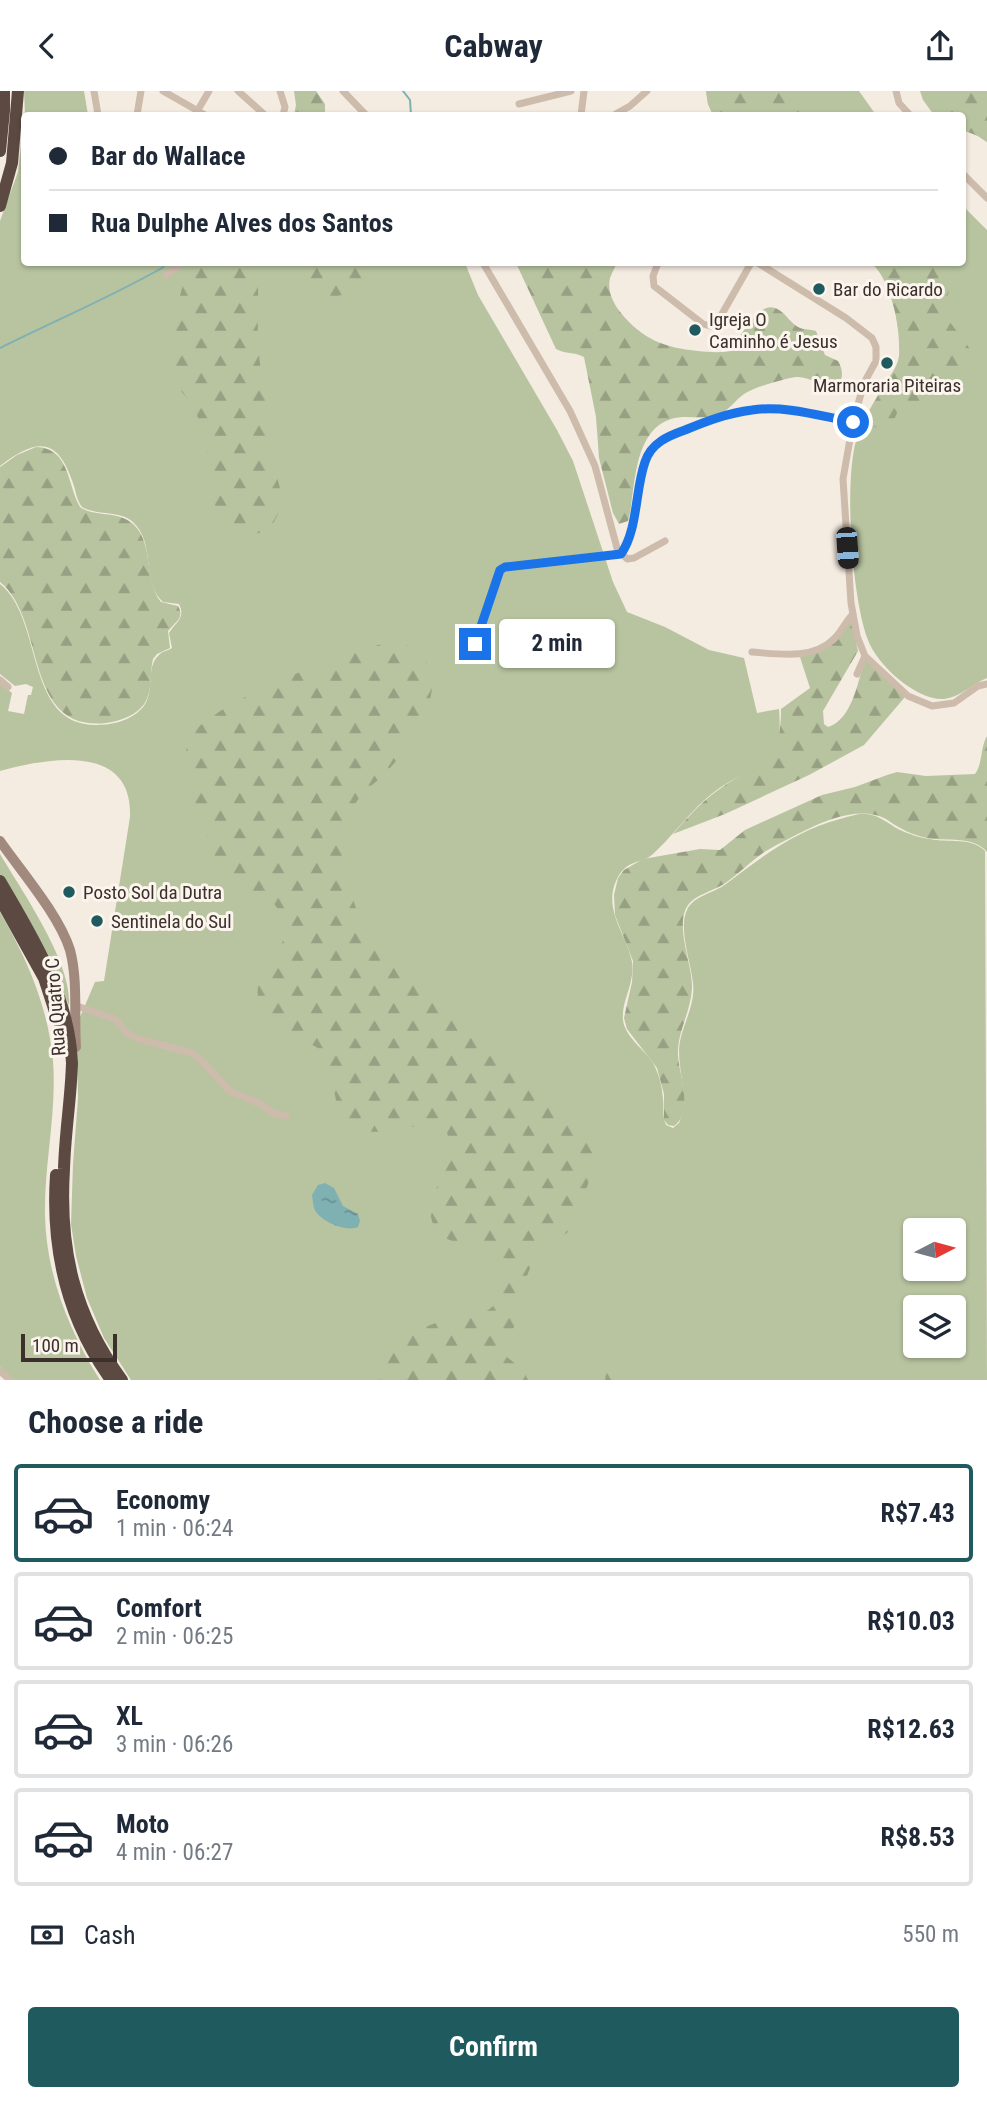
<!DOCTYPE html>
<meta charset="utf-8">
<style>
:root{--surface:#fff;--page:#f2f2f3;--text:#1f2937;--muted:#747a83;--line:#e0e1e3;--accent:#1f5a5e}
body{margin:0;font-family:"Roboto Condensed",sans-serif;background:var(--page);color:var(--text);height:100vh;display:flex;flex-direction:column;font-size:26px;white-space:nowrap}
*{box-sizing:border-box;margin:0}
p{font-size:23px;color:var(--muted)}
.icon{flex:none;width:38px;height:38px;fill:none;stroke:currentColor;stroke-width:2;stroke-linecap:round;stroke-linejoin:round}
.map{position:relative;height:1289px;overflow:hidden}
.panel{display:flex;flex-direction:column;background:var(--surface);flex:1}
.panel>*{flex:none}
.guide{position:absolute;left:21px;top:21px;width:945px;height:154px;border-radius:7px;box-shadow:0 2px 5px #0004;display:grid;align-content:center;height:154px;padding:0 28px;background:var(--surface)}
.needle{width:46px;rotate:84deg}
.controls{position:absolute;left:903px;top:1127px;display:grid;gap:14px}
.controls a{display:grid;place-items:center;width:63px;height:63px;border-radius:7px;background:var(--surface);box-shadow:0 2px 5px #0004;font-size:35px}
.scale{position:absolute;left:21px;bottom:18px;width:96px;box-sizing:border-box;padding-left:7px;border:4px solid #3b302b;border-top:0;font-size:19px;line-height:24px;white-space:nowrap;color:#3b302b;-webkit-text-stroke:5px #fbf5ee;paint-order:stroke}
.end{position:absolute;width:32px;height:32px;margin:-16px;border:9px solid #1a73e8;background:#fff;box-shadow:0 0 0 4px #fff}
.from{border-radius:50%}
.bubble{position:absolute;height:49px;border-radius:7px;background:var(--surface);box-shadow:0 2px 5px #0004;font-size:23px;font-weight:700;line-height:49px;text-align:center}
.car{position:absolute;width:21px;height:42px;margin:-21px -10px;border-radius:9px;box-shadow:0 0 5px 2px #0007;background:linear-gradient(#222 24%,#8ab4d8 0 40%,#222 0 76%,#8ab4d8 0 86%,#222 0)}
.guide b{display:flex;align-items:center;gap:24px;height:66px;font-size:26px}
.guide b+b{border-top:2px solid var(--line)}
.guide i{width:18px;height:18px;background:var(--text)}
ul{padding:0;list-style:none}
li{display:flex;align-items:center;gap:21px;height:98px;margin:0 14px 10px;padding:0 14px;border:4px solid var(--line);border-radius:7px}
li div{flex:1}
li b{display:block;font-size:26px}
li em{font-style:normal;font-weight:700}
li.current{border-color:var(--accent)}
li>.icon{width:63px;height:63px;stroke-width:1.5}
h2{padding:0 28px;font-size:32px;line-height:84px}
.pay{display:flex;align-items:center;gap:18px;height:77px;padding:0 28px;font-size:26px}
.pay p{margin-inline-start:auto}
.action{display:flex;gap:14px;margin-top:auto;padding:14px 28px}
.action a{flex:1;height:80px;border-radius:7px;background:var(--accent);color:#fff;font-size:28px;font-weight:700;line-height:80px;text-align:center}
header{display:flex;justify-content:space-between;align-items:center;height:91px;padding:0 28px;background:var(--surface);font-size:32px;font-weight:700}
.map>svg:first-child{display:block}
.grass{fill:#b8c4a0;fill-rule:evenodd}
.forest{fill:url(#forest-firs)}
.water{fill:url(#water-ripples)}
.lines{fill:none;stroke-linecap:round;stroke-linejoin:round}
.stream{stroke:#7fb0b2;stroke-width:2}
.street{stroke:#cdbbac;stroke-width:7}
.secondary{stroke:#a18a7d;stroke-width:10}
.highway{stroke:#5c4a42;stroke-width:12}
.route{stroke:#1a73e8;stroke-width:9}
.poi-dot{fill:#1f5a5e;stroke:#fbf5ee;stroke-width:2.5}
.labels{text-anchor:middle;stroke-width:6;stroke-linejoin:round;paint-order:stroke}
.poi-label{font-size:19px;fill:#3b302b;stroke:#fbf5ee;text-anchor:start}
.street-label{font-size:19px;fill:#3b302b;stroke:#fbf5ee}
</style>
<header><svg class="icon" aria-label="back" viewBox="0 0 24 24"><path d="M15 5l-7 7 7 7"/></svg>Cabway<svg class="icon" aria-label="share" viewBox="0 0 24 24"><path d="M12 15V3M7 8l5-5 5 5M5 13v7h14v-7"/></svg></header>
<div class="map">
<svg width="987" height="1289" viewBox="0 0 987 1289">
<defs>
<pattern id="forest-firs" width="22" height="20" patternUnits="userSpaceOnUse" patternTransform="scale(1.75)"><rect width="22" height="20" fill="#b8c4a0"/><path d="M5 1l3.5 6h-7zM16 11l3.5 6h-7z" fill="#97a083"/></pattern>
<pattern id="water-ripples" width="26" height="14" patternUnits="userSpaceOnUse" patternTransform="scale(1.75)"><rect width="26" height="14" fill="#7fb0b2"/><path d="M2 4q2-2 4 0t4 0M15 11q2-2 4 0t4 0" fill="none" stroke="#699091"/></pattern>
</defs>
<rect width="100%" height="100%" fill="#f4ebe1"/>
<path class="grass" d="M 24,0 L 84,0 L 88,24 L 25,24 Z
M 706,0 L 859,0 L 876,24 L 713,24 L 708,13 Z
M 920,0 L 987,0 L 987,51 L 978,45 L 963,39 L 962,24 L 934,24 L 923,9 Z
M 24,29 L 24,172 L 465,172 L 478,204 L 557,339 L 573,370 L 613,491 L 627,521 L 665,536 L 709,559 L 744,567 L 757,622 L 779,618 C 780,632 781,648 774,660 C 762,677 737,685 721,696 C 694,714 677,741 653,763 C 641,774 626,767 616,790 C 603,819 627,844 632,871 C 635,893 621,910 623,929 C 625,946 644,958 653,972 C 659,983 662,995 663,1008 C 664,1017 662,1025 666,1034 L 673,1037 L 679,1032 C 689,1007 679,985 679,959 C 680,936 696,916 693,892 C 691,872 678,837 687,819 C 693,805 714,802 726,793 C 763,765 795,740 840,728 C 849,726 858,722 866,723 C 880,724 888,733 900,739 C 909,743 920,747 930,748 C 948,752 972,746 985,760 L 987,1289 L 131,1289 L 104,1247 L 87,1207 L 76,1165 L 71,1133 L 73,1073 L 78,1007 L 77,939 L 80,926 L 95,891 L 104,890 L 130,726 C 133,651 47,667 0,680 L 0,592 L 12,602 L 8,620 L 24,623 L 28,604 L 31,604 L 33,596 L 26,593 L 15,595 L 0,583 L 0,493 C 44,528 24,634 96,634 C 110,634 125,631 137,622 C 159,606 143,578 159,564 C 162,560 168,560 172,557 L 169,542 C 176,531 186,527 179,513 L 163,511 C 141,491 156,452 133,431 C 120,419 97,425 82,416 C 77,409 76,402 74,395 C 58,345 37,347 0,375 L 0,130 L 18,81 ZM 915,1139 L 954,1139 L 954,1178 L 915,1178 ZM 915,1216 L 954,1216 L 954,1255 L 915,1255 Z
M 963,115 L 987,139 L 987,587 C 972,593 961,606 944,608 C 917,610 877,574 868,549 C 852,508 844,392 856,350 C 860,337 867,323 874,311 C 882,298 898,281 899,265 C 901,240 892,187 871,172 L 962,172 Z
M 0,763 C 22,800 73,873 69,915 L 57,885 L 0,784 Z
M 0,821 C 27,868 48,915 53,970 C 57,1022 44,1073 45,1124 C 46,1183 69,1240 100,1289 L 14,1289 L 0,1276 Z"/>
<path class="forest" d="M 294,0 L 316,0 L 325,13 L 325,24 L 294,24 L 296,14 Z
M 706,0 L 754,0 L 753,16 L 758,24 L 713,24 L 708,13 Z
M 766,0 L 801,0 L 801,15 L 804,24 L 777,24 L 772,8 Z
M 943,0 L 987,0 L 987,51 L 978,45 L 963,39 L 962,24 L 951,24 Z
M 209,172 L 265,172 L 256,174 C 260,201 257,227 258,254 C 260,276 263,297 267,318 C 269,332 268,346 270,360 C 273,384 289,402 276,427 C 271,438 262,442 251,444 C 242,445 232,445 226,438 C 206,414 212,364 201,335 C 198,327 195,317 190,311 C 180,298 172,292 170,275 L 181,264 L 181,256 L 168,223 L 180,205 L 184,190 L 194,179 Z
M 287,172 L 391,172 C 371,189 337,222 310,195 C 302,188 294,179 287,172 Z
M 516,172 L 617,172 C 615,176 612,182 610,187 C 607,200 613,212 621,222 C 642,248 665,257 698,260 C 709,261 719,262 731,260 C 740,247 760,205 779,219 C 787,224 791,233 800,237 C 805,239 810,238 816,240 L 825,264 L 838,270 C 843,279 844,287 837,295 C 822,298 811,285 796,286 C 783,288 755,296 744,303 C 735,309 730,319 719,323 C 703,330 687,323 671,328 C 635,339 635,392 630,422 L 628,430 L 619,433 L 613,422 L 599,367 L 596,326 L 584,266 C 575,261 565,263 556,258 Z
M 871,172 L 887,172 L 888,174 L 891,172 L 937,172 L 938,179 L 949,195 C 950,203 944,209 945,216 C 947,235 963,243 969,257 C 979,280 949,308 930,315 C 920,319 909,317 898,320 L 891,335 L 885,339 L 864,333 C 870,319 876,307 884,294 C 889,286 895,279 898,270 C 905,247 890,185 871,172 Z
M 36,356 C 71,357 67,396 81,417 C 95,425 116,421 129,430 C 155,446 143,489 161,511 L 178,515 C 185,527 175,531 168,540 L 170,557 L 157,563 L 153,568 C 150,580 152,593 148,605 C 143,622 122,630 106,632 C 22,641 47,529 0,491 L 0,376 L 17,364 Z
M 851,528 L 858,560 L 823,620 L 824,633 L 828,636 C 853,628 858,589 865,568 L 905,606 L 864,654 L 809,684 L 725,723 L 673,743 C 688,726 702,710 721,697 C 760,669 781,675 781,618 L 810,597 L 800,566 L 812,563 Z
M 393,551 C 424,553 438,581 430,608 L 398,668 L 381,687 L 364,700 L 343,730 L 342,766 L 350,801 L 361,830 L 377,855 L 478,947 L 533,989 L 564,1019 L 580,1039 L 593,1063 L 588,1093 L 572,1138 L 540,1162 L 531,1175 L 524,1192 L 516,1232 L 505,1253 L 507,1266 L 524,1280 L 528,1289 L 379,1289 C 384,1280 386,1268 393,1260 C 403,1247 423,1236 438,1231 C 456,1224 486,1229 497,1210 C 506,1192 495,1169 478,1159 C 462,1149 442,1154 433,1133 C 420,1099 462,1079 447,1042 C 418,1021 380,1056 349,1032 C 328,1016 339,981 323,962 C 317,954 309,953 300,950 C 280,944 260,929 258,907 C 257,896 258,884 264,875 C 267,869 274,865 278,859 C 290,844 283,823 272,810 C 263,807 254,807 246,803 C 219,793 209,753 201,728 C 193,704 180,677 188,651 C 198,615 355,556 393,551 Z
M 987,645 L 987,761 C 973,744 947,751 927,747 C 913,744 900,738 889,730 C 866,714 830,727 808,738 C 794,745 779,752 766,760 C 751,770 739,783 724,793 C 713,800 695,804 688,814 C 674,835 693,874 692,897 C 691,921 677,941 678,964 C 679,984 694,1021 674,1035 L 668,1034 L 664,1029 L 664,1003 L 657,977 L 627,938 L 624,927 L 632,891 L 633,870 L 615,824 L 614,804 L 618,787 L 624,779 L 643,768 L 700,758 L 720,759 L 745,739 L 822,704 L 855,696 L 887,684 L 897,681 L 926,685 L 975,683 C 983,672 980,657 987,645 Z
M 623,1274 L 633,1279 L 638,1289 L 605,1289 C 606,1278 613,1275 623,1274 Z"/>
<path class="water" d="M 325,1092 L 334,1097 L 343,1115 L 358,1123 L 360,1130 L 358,1136 C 346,1141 324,1132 316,1121 C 313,1117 313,1110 312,1104 L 318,1094 Z"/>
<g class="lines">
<path class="stream" d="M 403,0 L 410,9 L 411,24
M 0,257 C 54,230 109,207 162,177 L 166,172"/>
<path class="street" d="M 94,0 L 98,24
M 163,0 L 205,24
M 238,0 L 265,24
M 280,0 L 285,16 L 283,24
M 343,0 L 366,24
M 896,0 L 899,12 L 910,24
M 519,13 L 571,0
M 137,24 L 141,0
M 195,24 L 209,0
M 581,24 L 584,0
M 614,24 L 630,15 L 647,0
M 962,82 L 987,107
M 483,172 L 570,320 L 595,375 L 617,457 L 627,468 L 634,467 L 665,450
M 658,172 L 653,185 L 654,195 L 703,233 L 710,235 L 718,230 L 751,172
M 758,172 L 846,227 L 872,247 L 876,256 L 876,270 L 864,292 L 853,331 L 843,388 L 851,512 L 857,545 L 865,565 L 908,605 L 932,615 L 954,612 L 978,595 L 987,593
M 166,184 L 182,172
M 475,553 L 500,479 L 505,476 L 621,463 C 637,439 635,399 645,371 C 651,352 668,345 685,339 C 707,330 728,322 752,319 C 785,315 820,325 853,331
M 752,561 C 779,563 811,569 833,549 C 841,542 845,531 853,523
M 857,583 L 865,565
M 0,589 L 8,596
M 77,915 L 115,928 L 127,942 L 136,947 L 192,962 L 203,971 L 231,1001 L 261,1013 L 273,1022 L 286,1025
M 0,1280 L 10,1289"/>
<path class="secondary" d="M 0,750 C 21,780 59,824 70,859 C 78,889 74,924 76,956"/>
<path class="highway" d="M 0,60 L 4,20 L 4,0
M 0,115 L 12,72 L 18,0
M 0,790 C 33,847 69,903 72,972 C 71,1007 65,1042 64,1078 C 59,1158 74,1224 122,1289
M 0,808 L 44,887 L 58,930
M 56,1084 C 51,1159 67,1228 111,1289"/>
</g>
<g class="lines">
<path class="route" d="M 475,553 L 500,479 L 505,476 L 621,463 C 638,439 635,399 645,371 C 651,352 668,345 685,339 C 707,330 728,322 752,319 C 785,314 820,325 853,331"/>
</g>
<g class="poi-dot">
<circle cx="819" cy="198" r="7"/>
<circle cx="695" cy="239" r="7"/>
<circle cx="887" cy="272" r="7"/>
<circle cx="69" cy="801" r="7"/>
<circle cx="97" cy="830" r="7"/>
</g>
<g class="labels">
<g class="poi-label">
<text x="833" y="205">Bar do Ricardo</text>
<text x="709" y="235">Igreja O<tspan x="709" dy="22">Caminho é Jesus</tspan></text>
<text x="887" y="301" text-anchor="middle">Marmoraria Piteiras</text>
<text x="83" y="808">Posto Sol da Dutra</text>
<text x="111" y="837">Sentinela do Sul</text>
</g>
<g class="street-label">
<text transform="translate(55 916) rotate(-94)" y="7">Rua Quatro C</text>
</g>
</g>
</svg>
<div class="controls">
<a><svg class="needle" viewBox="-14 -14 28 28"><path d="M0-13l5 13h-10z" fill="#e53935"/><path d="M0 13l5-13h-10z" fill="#747a83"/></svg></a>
<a><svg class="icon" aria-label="layers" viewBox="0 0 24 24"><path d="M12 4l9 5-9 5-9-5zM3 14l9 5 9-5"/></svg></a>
</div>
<div class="scale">100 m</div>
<i class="end from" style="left:853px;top:331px"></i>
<i class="end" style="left:475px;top:553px"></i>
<div class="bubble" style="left:499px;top:528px;width:116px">2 min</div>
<i class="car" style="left:847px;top:457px;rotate:176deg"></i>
<div class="guide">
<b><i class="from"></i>Bar do Wallace</b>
<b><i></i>Rua Dulphe Alves dos Santos</b>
</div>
</div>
<section class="panel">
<h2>Choose a ride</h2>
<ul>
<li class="current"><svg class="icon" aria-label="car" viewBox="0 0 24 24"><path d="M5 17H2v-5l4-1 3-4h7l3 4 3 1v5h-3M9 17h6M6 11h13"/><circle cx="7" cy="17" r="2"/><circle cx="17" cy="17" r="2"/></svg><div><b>Economy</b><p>1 min · 06:24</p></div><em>R$7.43</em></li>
<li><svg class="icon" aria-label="car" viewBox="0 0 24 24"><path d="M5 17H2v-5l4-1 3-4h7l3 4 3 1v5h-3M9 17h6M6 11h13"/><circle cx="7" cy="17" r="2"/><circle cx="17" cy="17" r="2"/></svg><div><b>Comfort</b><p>2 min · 06:25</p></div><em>R$10.03</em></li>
<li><svg class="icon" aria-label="car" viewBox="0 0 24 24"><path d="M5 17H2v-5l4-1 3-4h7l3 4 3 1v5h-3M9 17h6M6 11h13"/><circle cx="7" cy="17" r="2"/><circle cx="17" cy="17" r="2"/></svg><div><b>XL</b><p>3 min · 06:26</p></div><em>R$12.63</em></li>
<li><svg class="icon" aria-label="car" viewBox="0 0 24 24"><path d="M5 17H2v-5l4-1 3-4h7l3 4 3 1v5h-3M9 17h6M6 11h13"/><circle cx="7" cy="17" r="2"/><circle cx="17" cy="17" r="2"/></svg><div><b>Moto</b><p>4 min · 06:27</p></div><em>R$8.53</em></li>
</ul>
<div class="pay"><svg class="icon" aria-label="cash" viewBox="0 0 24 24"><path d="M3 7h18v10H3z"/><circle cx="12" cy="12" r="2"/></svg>Cash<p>550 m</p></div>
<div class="action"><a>Confirm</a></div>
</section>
